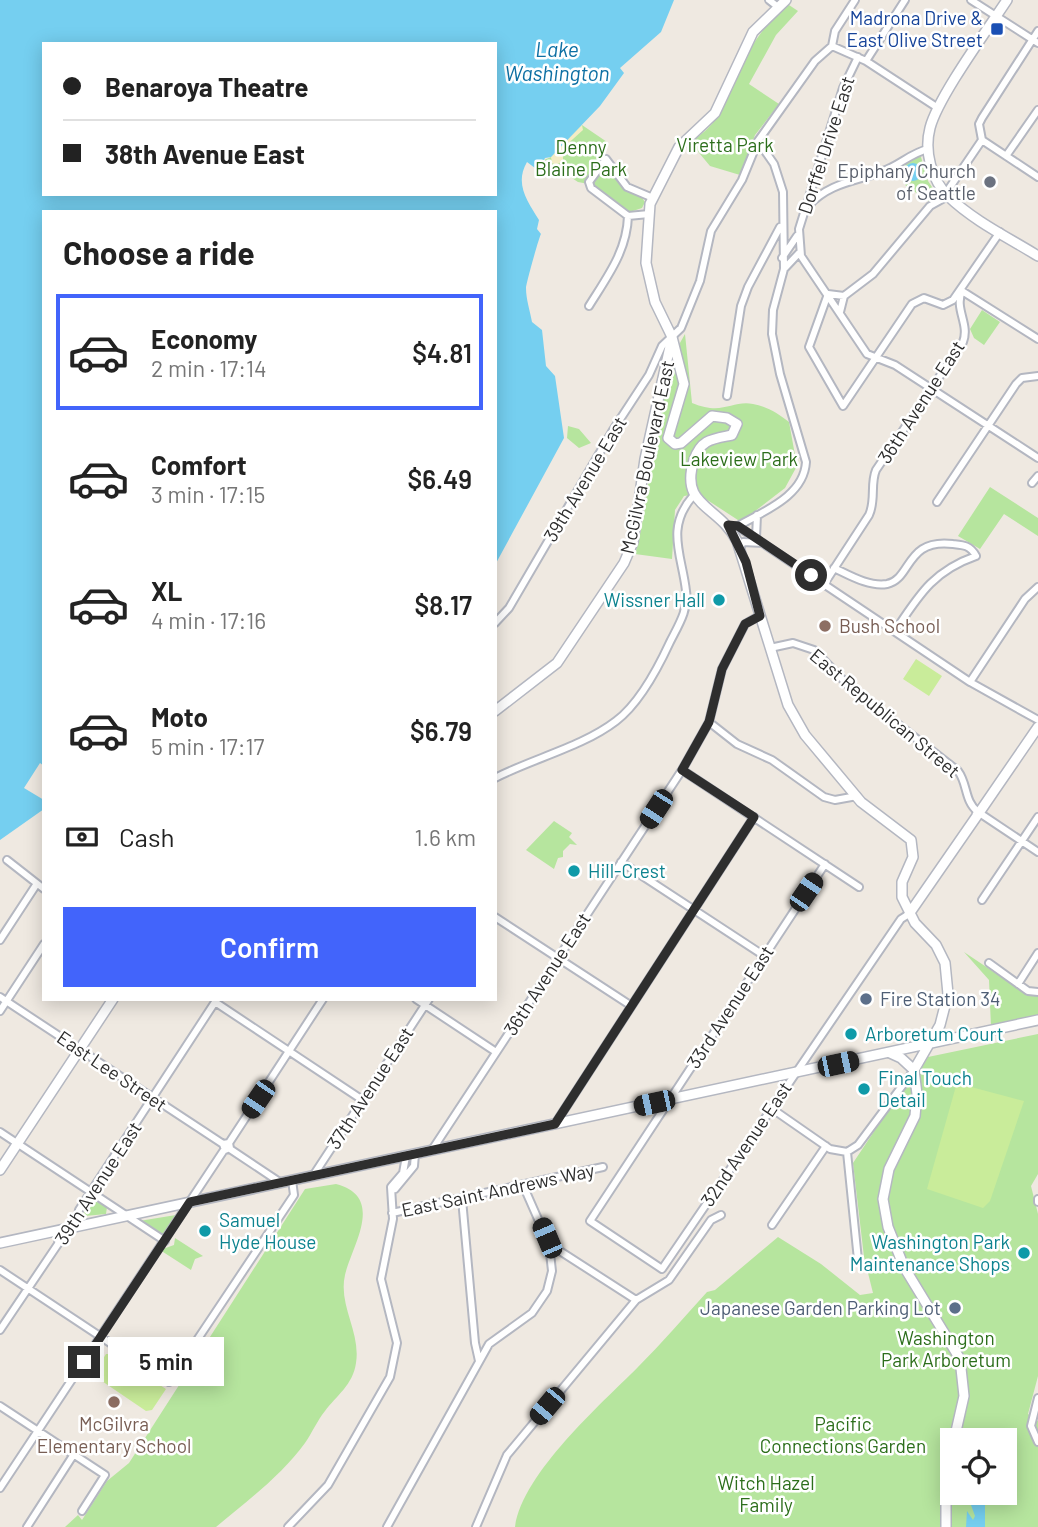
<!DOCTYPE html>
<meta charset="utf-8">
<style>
:root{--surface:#fff;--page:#f6f6f6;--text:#222;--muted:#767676;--line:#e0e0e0;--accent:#4264fb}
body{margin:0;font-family:Barlow,sans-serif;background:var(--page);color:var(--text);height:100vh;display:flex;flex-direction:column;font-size:26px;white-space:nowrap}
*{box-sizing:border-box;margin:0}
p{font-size:23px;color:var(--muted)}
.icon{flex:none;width:38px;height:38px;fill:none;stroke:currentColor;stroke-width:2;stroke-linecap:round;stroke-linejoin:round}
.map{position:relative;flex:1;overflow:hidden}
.panel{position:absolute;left:42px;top:210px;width:455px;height:791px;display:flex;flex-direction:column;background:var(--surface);border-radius:0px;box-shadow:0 4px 18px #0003}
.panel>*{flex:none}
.top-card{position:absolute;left:42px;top:42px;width:455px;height:154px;border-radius:0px;box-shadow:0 4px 18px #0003;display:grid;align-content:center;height:154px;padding:0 21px;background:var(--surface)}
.fabs{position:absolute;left:940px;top:1428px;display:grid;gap:14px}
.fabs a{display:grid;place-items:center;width:77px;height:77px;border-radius:0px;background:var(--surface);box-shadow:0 4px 18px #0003;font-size:35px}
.end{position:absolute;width:32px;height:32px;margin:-16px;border:9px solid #2e2e2e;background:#fff;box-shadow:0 0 0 4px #fff}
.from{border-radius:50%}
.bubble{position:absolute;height:49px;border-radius:0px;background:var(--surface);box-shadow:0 4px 18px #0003;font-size:23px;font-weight:600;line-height:49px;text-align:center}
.car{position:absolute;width:21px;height:42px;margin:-21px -10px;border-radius:9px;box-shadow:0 0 5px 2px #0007;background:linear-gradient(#222 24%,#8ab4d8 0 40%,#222 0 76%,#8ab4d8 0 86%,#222 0)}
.top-card b{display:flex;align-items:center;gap:24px;height:66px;font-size:26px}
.top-card b+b{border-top:2px solid var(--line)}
.top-card i{width:18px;height:18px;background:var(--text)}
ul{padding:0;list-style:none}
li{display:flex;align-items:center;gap:21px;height:116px;margin:0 14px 10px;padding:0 7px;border:4px solid transparent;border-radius:0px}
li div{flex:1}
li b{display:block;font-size:26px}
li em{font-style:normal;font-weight:600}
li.on{border-color:var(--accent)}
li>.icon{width:63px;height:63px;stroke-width:1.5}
h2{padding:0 21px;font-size:32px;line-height:84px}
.pay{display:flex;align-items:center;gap:18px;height:77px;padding:0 21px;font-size:26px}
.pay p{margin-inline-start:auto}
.button{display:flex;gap:14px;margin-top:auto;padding:14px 21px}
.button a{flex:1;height:80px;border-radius:0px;background:var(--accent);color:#fff;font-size:28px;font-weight:600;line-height:80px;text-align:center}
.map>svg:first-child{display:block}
.green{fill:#b6e59e;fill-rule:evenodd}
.sand{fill:#f3ecc5}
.pitch{fill:#c9ec9a}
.water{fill:#75cff0;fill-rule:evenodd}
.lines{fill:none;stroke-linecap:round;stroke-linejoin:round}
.street-casing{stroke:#b4b7c1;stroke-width:10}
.secondary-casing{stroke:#b4b7c1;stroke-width:12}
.street{stroke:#fff;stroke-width:6}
.secondary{stroke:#fff;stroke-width:9}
.route{stroke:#2e2e2e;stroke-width:9}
.transit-dot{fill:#1a4fb4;stroke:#fff;stroke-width:2.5}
.worship-dot{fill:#6b7280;stroke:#fff;stroke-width:2.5}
.culture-dot{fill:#0f9aa8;stroke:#fff;stroke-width:2.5}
.education-dot{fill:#8d6e63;stroke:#fff;stroke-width:2.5}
.service-dot{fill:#5c6f8a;stroke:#fff;stroke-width:2.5}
.labels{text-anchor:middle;stroke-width:5;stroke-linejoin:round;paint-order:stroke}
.transit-label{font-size:19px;fill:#164399;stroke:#fff;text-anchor:end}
.park-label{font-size:19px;fill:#2c6e1b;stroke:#fff}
.street-label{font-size:19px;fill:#2e2e2e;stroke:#fff}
.worship-label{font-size:19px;fill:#5b616d;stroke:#fff;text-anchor:end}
.culture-label{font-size:19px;fill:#0d838f;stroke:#fff;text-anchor:start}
.education-label{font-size:19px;fill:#785e54;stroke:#fff;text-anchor:start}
.service-label{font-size:19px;fill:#4e5e75;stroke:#fff;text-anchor:start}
.water-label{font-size:21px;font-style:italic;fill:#0d6fa3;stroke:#fff}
</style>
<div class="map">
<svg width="1038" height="1527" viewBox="0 0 1038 1527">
<rect width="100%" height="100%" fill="#efe9e1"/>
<path class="green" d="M 786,3 L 798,11 L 776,35 L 749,84 L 779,104 L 755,135 L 740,175 L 710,166 L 690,142 C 723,122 720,105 735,75 C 749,48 765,25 786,3 Z
M 582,125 L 607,142 L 604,159 L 621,185 L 640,195 L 645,202 L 642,208 L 630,212 L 594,185 L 578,182 L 544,160 L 551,157 Z
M 913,155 L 921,157 L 928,181 L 936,193 L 930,202 L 906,186 L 896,167 Z
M 982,310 L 1000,322 L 984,345 L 974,338 L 970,329 Z
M 685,334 L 692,403 C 723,416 732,400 753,404 C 766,406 779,414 789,422 L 797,466 L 785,488 L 741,522 L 698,494 L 684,496 L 675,510 L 672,559 L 635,554 C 655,486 648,394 685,334 Z
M 568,426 L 579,429 L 591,443 L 579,448 L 567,438 Z
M 990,487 L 1038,518 L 1038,536 L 1004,514 L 980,549 L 958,536 Z
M 554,821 L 572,833 L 569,837 L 577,845 L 570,844 L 563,851 L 563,857 L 558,858 L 554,869 L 526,850 Z
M 964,952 L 1028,995 L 1038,996 L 1038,1016 L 991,1027 L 989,980 Z
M 1038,1034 L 1038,1174 L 1031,1186 L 1038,1214 L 1038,1376 L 1028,1414 L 1038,1421 L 1038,1527 L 515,1527 C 522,1474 600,1405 638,1367 C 662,1343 684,1317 707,1292 L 715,1290 L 778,1237 L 821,1264 L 860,1295 L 873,1293 L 864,1257 L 853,1163 L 911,1076 L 921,1069 L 928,1057 ZM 952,1440 L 1004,1440 L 1004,1493 L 952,1493 Z
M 336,1184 C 386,1197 352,1245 345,1275 C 338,1305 361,1332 356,1363 C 353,1385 336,1396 325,1411 C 317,1421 312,1433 305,1443 C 281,1476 247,1501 216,1527 L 65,1527 L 78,1515 L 82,1520 L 107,1481 L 129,1463 L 305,1189 Z
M 93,1200 L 107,1207 L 106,1214 L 85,1216 L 84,1211 Z
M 176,1215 L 162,1236 L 139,1221 Z
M 175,1238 L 203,1256 L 195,1259 L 191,1270 L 160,1250 L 174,1245 Z"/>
<path class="sand" d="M 582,125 L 583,130 L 563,148 L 563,161 L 556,165 L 552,163 L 551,157 Z"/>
<path class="pitch" d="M 916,659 L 942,676 L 929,696 L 903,679 Z
M 960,1084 L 1024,1101 L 990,1201 L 983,1208 L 927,1189 L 956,1086 Z
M 106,1354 L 112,1354 L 166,1389 L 152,1410 L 146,1411 L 93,1375 Z"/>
<path class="water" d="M 0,0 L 674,0 L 661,32 L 620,68 L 624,73 L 600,106 L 551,157 L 545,158 L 540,168 L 543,174 L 527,162 C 514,184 528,202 539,220 L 537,229 L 541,234 C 539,237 526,284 526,288 C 526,299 530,311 532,322 L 542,330 L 546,366 L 555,376 L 564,438 L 495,565 L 495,212 L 44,212 L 44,766 L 40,763 L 24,788 L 44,800 L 44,809 L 0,840 ZM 44,44 L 495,44 L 495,194 L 44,194 Z
M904 172a9 9 0 1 1 18 0a9 9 0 1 1-18 0Z
M 974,1493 L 978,1493 L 985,1505 L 985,1527 L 966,1527 L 967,1511 L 973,1520 L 975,1516 L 971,1505 Z"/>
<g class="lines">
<g class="street-casing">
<path id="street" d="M 769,0 L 778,7
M 971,0 L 1038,43
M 832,46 L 866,61 L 938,108
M 832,46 L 835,31 L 855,0
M 858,57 L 843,88 L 799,229 L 801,256 L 867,354 L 895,365 L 1038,458
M 866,61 L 905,0
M 982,140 L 1038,177
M 1006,156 L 1038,110
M 946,193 L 982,140 L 979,124 L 982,118 L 1038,31
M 809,205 C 831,182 855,182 883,171 C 900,165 911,153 928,149
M 649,214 L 628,216 L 591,188 L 589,182 L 606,159 L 627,187 L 653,198
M 782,258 L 797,236
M 784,269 L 800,252
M 844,296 L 828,294 L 809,347 L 843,406 L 912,304 L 924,298 L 943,305 L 953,300 L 1000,232
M 589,306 C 607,277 627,251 628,216
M 840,312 L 844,296 L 873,274 L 930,206 L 948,196
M 727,396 L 741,306 L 748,287 L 780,227
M 1032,483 L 1038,476
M 937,502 L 1016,384 L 1022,378 L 1038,376
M 737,526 L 970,682 L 1038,720
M 738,526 C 764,511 804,496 806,462 L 780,374 L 772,334 L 773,310 L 784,269 L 783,192 L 774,164 L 758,141
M 756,538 L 757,515
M 740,548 L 743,542 L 763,543
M 834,568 C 849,575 869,587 887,584 C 912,579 905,538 953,544 C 963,545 970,545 976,556 C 933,571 919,595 895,631
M 824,584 L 869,515 C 876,500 870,484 876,470 L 963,342 C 970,324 954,309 962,291 L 1038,339
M 495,623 L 509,608 L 613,430 L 649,375 L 662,346 L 681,328 L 700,281 L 711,231 L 742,180 L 758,141 L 815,61 L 832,46
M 770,648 L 793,643 L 814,650 L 849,686 L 958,771 C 968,784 964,801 978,812
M 970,682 L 1025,599 L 1038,587
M 709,722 L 737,744 L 772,760 L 824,797 L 835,800 L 857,796
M 682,770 L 859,887
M 495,778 C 534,758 582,747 616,721 C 640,703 658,668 670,642 C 678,626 689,609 686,591 C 682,555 665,528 693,496
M 981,814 L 1038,852
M 7,860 L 44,889
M 621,862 L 763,955
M 825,864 L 590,1221 L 662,1269 L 901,919 L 909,914
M 982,900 L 1038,817
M 495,917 L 630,1005
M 0,940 L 36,885
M 989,963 L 1028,991 L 1038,992
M 1018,984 L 1038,953
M 0,997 L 223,1144 L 229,1143 L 230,1148 L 225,1150 L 223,1144
M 416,999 L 496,1052
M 215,1002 L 361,1099
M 0,1011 L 44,944
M 771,1108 L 830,1149 L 847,1152
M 555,1124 L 754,817
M 0,1132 L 165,1241
M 229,1143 L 323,999
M 230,1149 L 281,1183
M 432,1150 L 682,770 L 709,722 L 722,669 L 745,624 L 759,616
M 847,1152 L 858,1260
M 847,1152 L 858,1145 L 914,1070
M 313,1176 L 429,999
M 395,1189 L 414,1166 L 415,1154
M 462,1199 L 475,1343 L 479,1361
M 1038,1199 L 1038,1202
M 392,1213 L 603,1167
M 772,1225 L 826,1146
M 549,1244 L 636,1300
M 0,1270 L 169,1382 L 294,1195 L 292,1180
M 0,1330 L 58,1244 L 59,1235 L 77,1221 L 79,1210 L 217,999
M 1038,1398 L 1031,1426 L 1038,1442
M 0,1406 L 105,1475 L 82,1511
M 0,1488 L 224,1150
M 27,1527 L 74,1454
M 288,1527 L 328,1485 L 390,1377 L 397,1343 L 381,1279 L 393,1219 L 391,1187 L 403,1173 L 406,1156
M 387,1527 L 489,1344 L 532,1313 L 547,1291 L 552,1271 L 549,1244 L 523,1185
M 476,1527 L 507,1455 L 636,1300 L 669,1280 L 711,1220 L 721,1215"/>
</g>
<g class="secondary-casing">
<path id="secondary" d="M 786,0 L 753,32 L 715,113 L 679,147 L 650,204 L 646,263 L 655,302 L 672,337 L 684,384 L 668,438 L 675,444 L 681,443 L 712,416 L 727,418 L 737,424 L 732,435 C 712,439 701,439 694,460 C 679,507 719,505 737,541 L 788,705 L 805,735 L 861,802 L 911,840 L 913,857 L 902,882 L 902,897 L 915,923 L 936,945 L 945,963 L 948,994 L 940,1025 L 914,1070 L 917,1094 L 915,1116 L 889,1169 L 883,1199 L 888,1227 L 904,1267 L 960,1359 L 964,1396 L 954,1440
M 1007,0 C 988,29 938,97 930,128 C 924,151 931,180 949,197 C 974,221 1009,238 1038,256
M 495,711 L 557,663 L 624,563 L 633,542 L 645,459 L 671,342
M 981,810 L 1038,727
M 909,914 L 981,810 L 977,815
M 890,1053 L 901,1058 L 914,1070
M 0,1170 L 113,999
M 0,1243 L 1038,1020
M 946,1527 L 946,1482 L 952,1448"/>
</g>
<use href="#street" class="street"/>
<use href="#secondary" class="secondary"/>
</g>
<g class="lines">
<path class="route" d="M 84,1362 L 190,1202 L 555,1124 L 754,817 L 682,770 L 709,722 L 722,669 L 745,624 L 760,616 L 746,562 L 728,525 L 738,526 L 811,575"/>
</g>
<rect class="transit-dot" x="990" y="22" width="14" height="14" rx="3.5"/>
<circle class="worship-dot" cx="990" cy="182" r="7"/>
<g class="culture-dot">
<circle cx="719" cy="600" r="7"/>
<circle cx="574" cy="871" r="7"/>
<circle cx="851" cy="1034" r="7"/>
<circle cx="864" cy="1089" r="7"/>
<circle cx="205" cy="1231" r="7"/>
<circle cx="1024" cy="1253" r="7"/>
</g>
<g class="education-dot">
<circle cx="825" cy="626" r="7"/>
<circle cx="114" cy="1402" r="7"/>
</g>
<g class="service-dot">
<circle cx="866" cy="999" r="7"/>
<circle cx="955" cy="1308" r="7"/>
</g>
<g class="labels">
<g class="transit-label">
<text x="983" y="25">Madrona Drive &amp;<tspan x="983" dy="22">East Olive Street</tspan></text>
</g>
<g class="park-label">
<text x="725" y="152">Viretta Park</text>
<text x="581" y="154">Denny<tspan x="581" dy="22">Blaine Park</tspan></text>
<text x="739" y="466">Lakeview Park</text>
<text x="946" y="1345">Washington<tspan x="946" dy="22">Park Arboretum</tspan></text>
<text x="843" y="1431">Pacific<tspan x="843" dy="22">Connections Garden</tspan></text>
<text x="766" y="1490">Witch Hazel<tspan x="766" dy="22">Family</tspan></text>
</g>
<g class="street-label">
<text transform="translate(826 145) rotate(-72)" y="7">Dorffel Drive East</text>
<text transform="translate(921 402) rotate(-57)" y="7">36th Avenue East</text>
<text transform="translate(647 457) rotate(-78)" y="7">McGilvra Boulevard East</text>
<text transform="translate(585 479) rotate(-59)" y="7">39th Avenue East</text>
<text transform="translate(885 713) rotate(40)" y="7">East Republican Street</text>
<text transform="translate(547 974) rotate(-57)" y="7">36th Avenue East</text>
<text transform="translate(730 1007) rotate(-57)" y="7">33rd Avenue East</text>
<text transform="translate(112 1071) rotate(34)" y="7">East Lee Street</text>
<text transform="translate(370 1088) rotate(-57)" y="7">37th Avenue East</text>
<text transform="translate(746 1144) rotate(-56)" y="7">32nd Avenue East</text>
<text transform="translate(98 1183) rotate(-57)" y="7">39th Avenue East</text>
<text transform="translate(498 1190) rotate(-12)" y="7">East Saint Andrews Way</text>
</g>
<g class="worship-label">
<text x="976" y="178">Epiphany Church<tspan x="976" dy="22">of Seattle</tspan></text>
</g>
<g class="culture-label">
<text x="705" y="607" text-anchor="end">Wissner Hall</text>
<text x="588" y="878">Hill-Crest</text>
<text x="865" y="1041">Arboretum Court</text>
<text x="878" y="1085">Final Touch<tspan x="878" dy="22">Detail</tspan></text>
<text x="219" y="1227">Samuel<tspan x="219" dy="22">Hyde House</tspan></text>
<text x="1010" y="1249" text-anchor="end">Washington Park<tspan x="1010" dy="22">Maintenance Shops</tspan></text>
</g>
<g class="education-label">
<text x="839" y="633">Bush School</text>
<text x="114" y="1431" text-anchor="middle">McGilvra<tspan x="114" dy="22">Elementary School</tspan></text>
</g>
<g class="service-label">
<text x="880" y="1006">Fire Station 34</text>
<text x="941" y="1315" text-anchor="end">Japanese Garden Parking Lot</text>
</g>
<g class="water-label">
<text x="557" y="57">Lake<tspan x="557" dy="24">Washington</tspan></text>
</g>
</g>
</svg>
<div class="fabs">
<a><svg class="icon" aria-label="locate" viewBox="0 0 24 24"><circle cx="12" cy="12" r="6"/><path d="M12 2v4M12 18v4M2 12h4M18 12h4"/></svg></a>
</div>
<i class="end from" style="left:811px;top:575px"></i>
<i class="end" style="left:84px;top:1362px"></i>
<div class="bubble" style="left:108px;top:1337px;width:116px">5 min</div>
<i class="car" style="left:656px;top:809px;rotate:213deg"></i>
<i class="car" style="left:806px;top:892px;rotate:34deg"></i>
<i class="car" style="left:838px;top:1064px;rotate:78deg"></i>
<i class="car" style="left:258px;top:1099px;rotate:214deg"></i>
<i class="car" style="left:654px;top:1103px;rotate:258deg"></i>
<i class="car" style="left:547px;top:1238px;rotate:337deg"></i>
<i class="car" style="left:547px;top:1406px;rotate:220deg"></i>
<div class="top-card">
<b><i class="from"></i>Benaroya Theatre</b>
<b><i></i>38th Avenue East</b>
</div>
<section class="panel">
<h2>Choose a ride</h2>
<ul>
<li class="on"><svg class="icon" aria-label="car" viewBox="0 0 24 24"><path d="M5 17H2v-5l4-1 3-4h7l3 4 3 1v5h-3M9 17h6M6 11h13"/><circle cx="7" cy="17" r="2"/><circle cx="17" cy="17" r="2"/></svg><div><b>Economy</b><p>2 min · 17:14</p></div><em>$4.81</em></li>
<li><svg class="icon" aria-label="car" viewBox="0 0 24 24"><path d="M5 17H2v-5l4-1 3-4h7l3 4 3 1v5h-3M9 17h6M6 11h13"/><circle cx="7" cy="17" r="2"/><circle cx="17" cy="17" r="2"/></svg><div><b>Comfort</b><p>3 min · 17:15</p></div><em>$6.49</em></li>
<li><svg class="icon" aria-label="car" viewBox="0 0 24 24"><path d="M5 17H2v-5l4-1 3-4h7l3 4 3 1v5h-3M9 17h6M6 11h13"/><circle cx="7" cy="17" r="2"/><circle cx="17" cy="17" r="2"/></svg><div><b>XL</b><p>4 min · 17:16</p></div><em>$8.17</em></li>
<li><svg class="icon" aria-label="car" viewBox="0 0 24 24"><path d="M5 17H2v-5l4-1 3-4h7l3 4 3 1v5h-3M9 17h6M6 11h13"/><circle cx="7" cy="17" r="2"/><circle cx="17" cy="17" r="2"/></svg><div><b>Moto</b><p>5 min · 17:17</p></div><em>$6.79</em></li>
</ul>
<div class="pay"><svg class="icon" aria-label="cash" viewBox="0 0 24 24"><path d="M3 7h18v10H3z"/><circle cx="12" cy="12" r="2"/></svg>Cash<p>1.6 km</p></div>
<div class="button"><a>Confirm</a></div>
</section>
</div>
